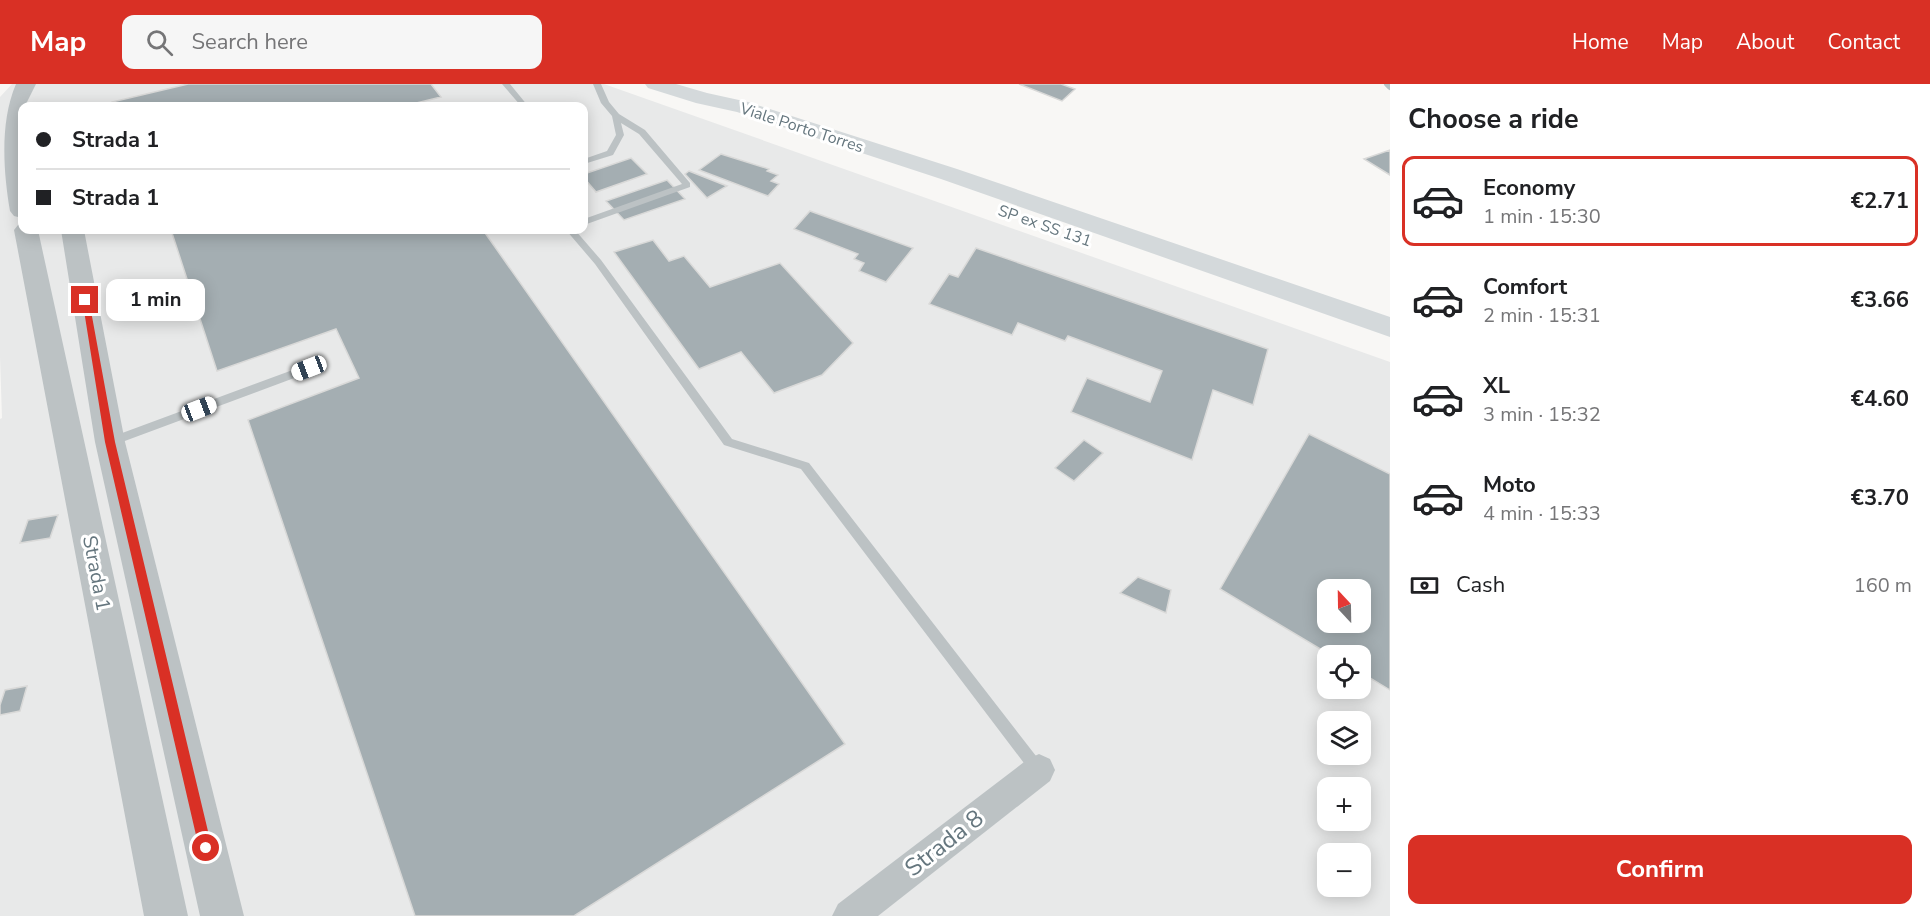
<!DOCTYPE html>
<meta charset="utf-8">
<style>
:root{--surface:#fff;--page:#f6f6f6;--text:#202124;--muted:#757577;--line:#e0e0e0;--accent:#d93025}
body{margin:0;font-family:"Nunito Sans",sans-serif;background:var(--page);color:var(--text);height:100vh;display:flex;flex-direction:column;font-size:22px;white-space:nowrap}
*{box-sizing:border-box;margin:0}
p{font-size:20px;color:var(--muted)}
.icon{flex:none;width:33px;height:33px;fill:none;stroke:currentColor;stroke-width:2;stroke-linecap:round;stroke-linejoin:round}
.map{position:relative;flex:1;overflow:hidden}
.side{display:flex;flex-direction:column;background:var(--surface);width:540px}
.side>*{flex:none}
.hud{position:absolute;left:18px;top:18px;width:570px;height:132px;border-radius:12px;box-shadow:0 3px 15px #0003;display:grid;align-content:center;height:132px;padding:0 18px;background:var(--surface)}
.needle{width:39px;rotate:338deg}
.buttons{position:absolute;left:1317px;top:495px;display:grid;gap:12px}
.buttons a{display:grid;place-items:center;width:54px;height:54px;border-radius:12px;background:var(--surface);box-shadow:0 3px 15px #0003;font-size:30px}
.end{position:absolute;width:27px;height:27px;margin:-14px;border:8px solid #d93025;background:#fff;box-shadow:0 0 0 3px #fff}
.from{border-radius:50%}
.bubble{position:absolute;height:42px;border-radius:12px;background:var(--surface);box-shadow:0 3px 15px #0003;font-size:20px;font-weight:700;line-height:42px;text-align:center}
.car{position:absolute;width:18px;height:36px;margin:-18px -9px;border-radius:8px;box-shadow:0 0 4px 2px #0007;background:linear-gradient(#fff 24%,#345 0 40%,#fff 0 76%,#345 0 86%,#fff 0)}
.hud b{display:flex;align-items:center;gap:21px;height:57px;font-size:22px}
.hud b+b{border-top:2px solid var(--line)}
.hud i{width:15px;height:15px;background:var(--text)}
ul{padding:0;list-style:none}
li{display:flex;align-items:center;gap:18px;height:90px;margin:0 12px 9px;padding:0 6px;border:3px solid transparent;border-radius:12px}
li div{flex:1}
li b{display:block;font-size:22px}
li em{font-style:normal;font-weight:700}
li.active{border-color:var(--accent)}
li>.icon{width:54px;height:54px;stroke-width:1.5}
h2{padding:0 18px;font-size:27px;line-height:72px}
.pay{display:flex;align-items:center;gap:15px;height:66px;padding:0 18px;font-size:22px}
.pay p{margin-inline-start:auto}
.primary-button{display:flex;gap:12px;margin-top:auto;padding:12px 18px}
.primary-button a{flex:1;height:69px;border-radius:12px;background:var(--accent);color:#fff;font-size:24px;font-weight:700;line-height:69px;text-align:center}
header{display:flex;align-items:center;gap:36px;box-sizing:border-box;height:84px;padding:0 30px;background:var(--accent);color:#fff}
header strong{font-size:28px}
nav{display:flex;gap:33px;margin-inline-start:auto;font-size:21px}
.search{width:420px;height:54px;background:var(--page);display:flex;align-items:center;gap:15px;box-sizing:border-box;padding:0 21px;border-radius:12px;color:var(--muted);font-size:22px}
main{display:flex;flex:1;min-height:0}
.map>svg:first-child{display:block}
.built{fill:#e8e9e9;fill-rule:evenodd}
.lines{fill:none;stroke-linecap:round;stroke-linejoin:round}
.stream{stroke:#b6c3c6;stroke-width:6}
.building{fill:#a4aeb2;stroke:#d9d9d8;stroke-width:1.5;fill-rule:evenodd}
.service{fill:#bcc2c4;fill-rule:evenodd}
.minor{fill:#bcc2c4;fill-rule:evenodd}
.tertiary{fill:#bcc2c4;fill-rule:evenodd}
.primary{fill:#d4d9db;fill-rule:evenodd}
.route{fill:#d93025}
.labels{text-anchor:middle;stroke-width:6;stroke-linejoin:round;paint-order:stroke}
.far-street-label{font-size:16px;fill:#65767e;stroke:#fff}
.street-label{font-size:20px;fill:#65767e;stroke:#fff}
.near-street-label{font-size:24px;fill:#65767e;stroke:#fff}
</style>
<header>
<strong>Map</strong>
<div class="search"><svg class="icon" aria-label="search" viewBox="0 0 24 24"><circle cx="10" cy="10" r="6"/><path d="M15 15l6 6"/></svg>Search here</div>
<nav><a>Home</a><a>Map</a><a>About</a><a>Contact</a></nav>
</header>
<main>
<div class="map">
<svg width="1390" height="832" viewBox="0 0 1390 832">
<rect width="100%" height="100%" fill="#f8f7f5"/>
<path class="built" d="M 12,0 L 604,0 L 1390,278 L 1390,832 L 0,832 L 0,335 L 2,334 L 0,273 L 0,13 ZM 22,22 L 584,22 L 584,146 L 22,146 ZM 1328,506 L 1360,506 L 1360,538 L 1328,538 ZM 1328,572 L 1360,572 L 1360,604 L 1328,604 ZM 1328,638 L 1360,638 L 1360,670 L 1328,670 ZM 1328,704 L 1360,704 L 1360,736 L 1328,736 ZM 1328,770 L 1360,770 L 1360,802 L 1328,802 Z"/>
<g class="lines">
<path class="stream" d="M 1387,0 L 1390,3"/>
</g>
<path class="building" d="M 188,0 L 431,0 L 441,13 L 404,22 L 113,22 L 112,18 Z
M 1019,0 L 1061,0 L 1075,5 L 1062,17 Z
M 1390,66 L 1390,91 L 1364,75 Z
M 721,70 L 769,85 L 767,87 L 778,91 L 771,97 L 779,100 L 768,112 L 699,86 Z
M 631,74 L 647,90 L 596,108 L 584,94 L 584,90 Z
M 689,87 L 727,102 L 707,114 L 685,90 Z
M 667,96 L 685,115 L 624,136 L 606,117 Z
M 810,127 L 913,164 L 886,198 L 859,187 L 864,179 L 854,175 L 858,170 L 794,145 Z
M 171,146 L 483,146 L 845,660 L 574,832 L 415,832 L 248,336 L 359,294 L 336,245 L 217,287 Z
M 653,156 L 669,177 L 684,172 L 710,203 L 780,179 L 853,259 L 822,291 L 774,309 L 741,268 L 699,285 L 614,168 Z
M 976,164 L 1268,265 L 1253,321 L 1213,306 L 1192,376 L 1071,328 L 1087,294 L 1150,318 L 1162,287 L 1068,252 L 1065,257 L 1018,239 L 1012,251 L 929,220 L 949,190 L 958,193 Z
M 1309,350 L 1390,390 L 1390,606 L 1360,588 L 1360,572 L 1332,572 L 1220,505 ZM 1328,506 L 1360,506 L 1360,538 L 1328,538 Z
M 1084,356 L 1103,369 L 1074,397 L 1055,384 Z
M 58,431 L 50,454 L 20,459 L 28,436 Z
M 1138,493 L 1171,506 L 1166,529 L 1120,509 Z
M 27,602 L 20,627 L 0,631 L 0,621 L 5,606 Z"/>
<g class="lines">
<path class="service" d="M 502,0 L 510,0 L 528,22 L 521,22 Z
M 593,0 L 601,0 L 609,18 L 619,30 L 645,46 L 690,99 L 690,103 L 584,141 L 584,135 L 682,100 L 639,50 L 621,39 L 624,51 L 613,71 L 584,80 L 584,75 L 607,67 L 616,51 L 612,32 L 601,19 Z
M 566,146 L 575,146 L 601,176 L 732,355 L 809,379 L 1043,681 L 1045,686 L 1043,691 L 1038,693 L 1033,691 L 801,385 L 724,361 L 595,180 Z
M 309,280 L 313,281 L 314,284 L 313,287 L 114,361 L 110,362 L 104,358 L 106,355 Z"/>
<path class="minor" d="M 1039,670 L 1050,675 L 1055,686 L 1050,697 L 878,832 L 832,832 L 838,820 L 1028,675 Z"/>
<path class="tertiary" d="M 16,0 L 36,0 L 25,22 L 22,22 L 22,134 L 14,132 L 10,127 C 3,86 0,37 16,0 Z
M 22,140 L 22,146 L 38,146 L 188,832 L 144,832 L 14,146 L 18,141 Z
M 61,146 L 84,146 L 125,358 L 244,832 L 200,832 L 95,358 Z"/>
<path class="primary" d="M 645,0 L 676,0 L 707,9 L 748,18 L 957,85 L 1390,233 L 1390,253 L 941,95 L 737,28 L 696,19 L 648,4 Z"/>
</g>
<path class="route" d="M 82,214 L 89,216 L 115,358 L 212,764 L 210,769 L 206,771 L 201,769 L 199,764 L 105,358 Z"/>
<g class="labels">
<g class="far-street-label">
<text transform="translate(802 43) rotate(18)" y="6">Viale Porto Torres</text>
<text transform="translate(1045 141) rotate(19)" y="6">SP ex SS 131</text>
</g>
<g class="street-label">
<text transform="translate(97 489) rotate(79)" y="7">Strada 1</text>
</g>
<g class="near-street-label">
<text transform="translate(944 759) rotate(-38)" y="8">Strada 8</text>
</g>
</g>
</svg>
<div class="buttons">
<a><svg class="needle" viewBox="-14 -14 28 28"><path d="M0-13l5 13h-10z" fill="#e53935"/><path d="M0 13l5-13h-10z" fill="#757577"/></svg></a>
<a><svg class="icon" aria-label="locate" viewBox="0 0 24 24"><circle cx="12" cy="12" r="6"/><path d="M12 2v4M12 18v4M2 12h4M18 12h4"/></svg></a>
<a><svg class="icon" aria-label="layers" viewBox="0 0 24 24"><path d="M12 4l9 5-9 5-9-5zM3 14l9 5 9-5"/></svg></a>
<a>+</a>
<a>−</a>
</div>
<i class="end from" style="left:206px;top:764px"></i>
<i class="end" style="left:85px;top:216px"></i>
<div class="bubble" style="left:106px;top:195px;width:99px">1 min</div>
<i class="car" style="left:309px;top:284px;rotate:249deg"></i>
<i class="car" style="left:199px;top:325px;rotate:69deg"></i>
<div class="hud">
<b><i class="from"></i>Strada 1</b>
<b><i></i>Strada 1</b>
</div>
</div>
<section class="side">
<h2>Choose a ride</h2>
<ul>
<li class="active"><svg class="icon" aria-label="car" viewBox="0 0 24 24"><path d="M5 17H2v-5l4-1 3-4h7l3 4 3 1v5h-3M9 17h6M6 11h13"/><circle cx="7" cy="17" r="2"/><circle cx="17" cy="17" r="2"/></svg><div><b>Economy</b><p>1 min · 15:30</p></div><em>€2.71</em></li>
<li><svg class="icon" aria-label="car" viewBox="0 0 24 24"><path d="M5 17H2v-5l4-1 3-4h7l3 4 3 1v5h-3M9 17h6M6 11h13"/><circle cx="7" cy="17" r="2"/><circle cx="17" cy="17" r="2"/></svg><div><b>Comfort</b><p>2 min · 15:31</p></div><em>€3.66</em></li>
<li><svg class="icon" aria-label="car" viewBox="0 0 24 24"><path d="M5 17H2v-5l4-1 3-4h7l3 4 3 1v5h-3M9 17h6M6 11h13"/><circle cx="7" cy="17" r="2"/><circle cx="17" cy="17" r="2"/></svg><div><b>XL</b><p>3 min · 15:32</p></div><em>€4.60</em></li>
<li><svg class="icon" aria-label="car" viewBox="0 0 24 24"><path d="M5 17H2v-5l4-1 3-4h7l3 4 3 1v5h-3M9 17h6M6 11h13"/><circle cx="7" cy="17" r="2"/><circle cx="17" cy="17" r="2"/></svg><div><b>Moto</b><p>4 min · 15:33</p></div><em>€3.70</em></li>
</ul>
<div class="pay"><svg class="icon" aria-label="cash" viewBox="0 0 24 24"><path d="M3 7h18v10H3z"/><circle cx="12" cy="12" r="2"/></svg>Cash<p>160 m</p></div>
<div class="primary-button"><a>Confirm</a></div>
</section>
</main>
